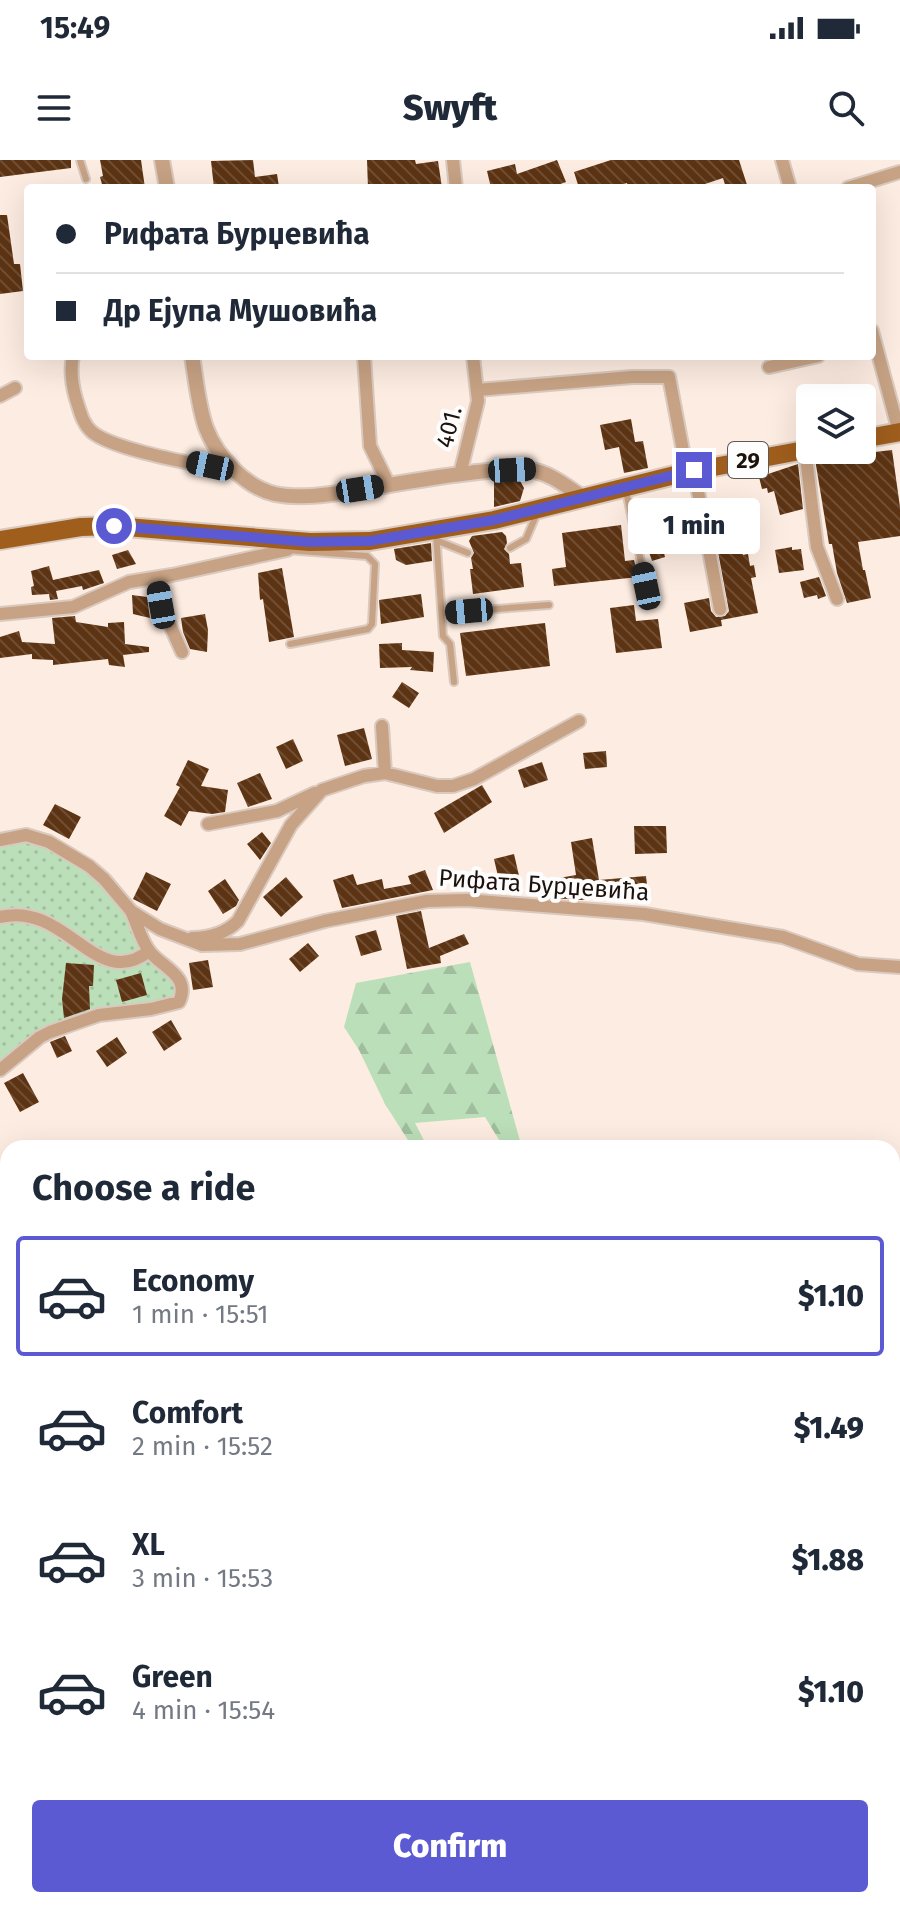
<!DOCTYPE html>
<meta charset="utf-8">
<style>
:root{--surface:#fff;--page:#f6f6f7;--text:#1f2937;--muted:#747a83;--line:#e0e1e3;--accent:#5c5ad2}
body{margin:0;font-family:"Fira Sans",sans-serif;background:var(--page);color:var(--text);height:100vh;display:flex;flex-direction:column;font-size:30px;white-space:nowrap}
*{box-sizing:border-box;margin:0}
p{font-size:26px;color:var(--muted)}
.icon{flex:none;width:44px;height:44px;fill:none;stroke:currentColor;stroke-width:2;stroke-linecap:round;stroke-linejoin:round}
.map{position:relative;flex:1;overflow:hidden}
.details{position:absolute;left:0px;top:980px;width:900px;height:768px;display:flex;flex-direction:column;background:var(--surface);border-radius:24px 24px 0 0;box-shadow:0 8px 32px #0002}
.details>*{flex:none}
.banner{position:absolute;left:24px;top:24px;width:852px;height:176px;border-radius:8px;box-shadow:0 8px 32px #0002;display:grid;align-content:center;height:176px;padding:0 32px;background:var(--surface)}
.controls{position:absolute;left:796px;top:224px;display:grid;gap:16px}
.controls a{display:grid;place-items:center;width:80px;height:80px;border-radius:8px;background:var(--surface);box-shadow:0 8px 32px #0002;font-size:40px}
.end{position:absolute;width:36px;height:36px;margin:-18px;border:10px solid #5c5ad2;background:#fff;box-shadow:0 0 0 4px #fff}
.from{border-radius:50%}
.bubble{position:absolute;height:56px;border-radius:8px;background:var(--surface);box-shadow:0 8px 32px #0002;font-size:26px;font-weight:800;line-height:56px;text-align:center}
.car{position:absolute;width:24px;height:48px;margin:-24px -12px;border-radius:10px;box-shadow:0 0 6px 2px #0007;background:linear-gradient(#222 24%,#8ab4d8 0 40%,#222 0 76%,#8ab4d8 0 86%,#222 0)}
.banner b{display:flex;align-items:center;gap:28px;height:76px;font-size:30px}
.banner b+b{border-top:2px solid var(--line)}
.banner i{width:20px;height:20px;background:var(--text)}
ul{padding:0;list-style:none}
li{display:flex;align-items:center;gap:24px;height:120px;margin:0 16px 12px;padding:0 16px;border:4px solid transparent;border-radius:8px}
li div{flex:1}
li b{display:block;font-size:30px}
li em{font-style:normal;font-weight:800}
li.active{border-color:var(--accent)}
li>.icon{width:72px;height:72px;stroke-width:1.5}
h2{padding:0 32px;font-size:36px;line-height:96px}
.primary-button{display:flex;gap:16px;margin-top:auto;padding:16px 32px}
.primary-button a{flex:1;height:92px;border-radius:8px;background:var(--accent);color:#fff;font-size:32px;font-weight:800;line-height:92px;text-align:center}
.status{display:flex;justify-content:space-between;align-items:center;height:56px;padding:0 40px;background:var(--surface);direction:ltr}
.status svg{height:22px;fill:currentColor}
header{display:flex;justify-content:space-between;align-items:center;height:104px;padding:0 32px;background:var(--surface);font-size:36px;font-weight:800}
.map>svg:first-child{display:block}
.grass{fill:url(#grass-dots)}
.forest{fill:url(#forest-firs)}
.building{fill:url(#building-back-hatch)}
.lines{fill:none;stroke-linecap:round;stroke-linejoin:round}
.service-casing{stroke:#d9c9bf;stroke-width:10}
.minor-casing{stroke:#d9c9bf;stroke-width:16}
.tertiary-casing{stroke:#d9c9bf;stroke-width:18}
.primary-casing{stroke:#d9c9bf;stroke-width:22}
.service{stroke:#c7a284;stroke-width:6}
.minor{stroke:#c7a284;stroke-width:12}
.tertiary{stroke:#c7a284;stroke-width:14}
.primary{stroke:#a05e1d;stroke-width:18}
.route{stroke:#5c5ad2;stroke-width:10}
.labels{text-anchor:middle;stroke-width:8;stroke-linejoin:round;paint-order:stroke}
.shield{fill:#fdfdfd;stroke:#605854;stroke-width:2}
.shield-label{font-size:22px;font-weight:bold;fill:#1c120b}
.street-label{font-size:24px;fill:#1c120b;stroke:#fdfdfd}
</style>
<div class="status"><b>15:49</b><svg viewBox="0 0 49 12"><path d="M0 12V9h3v3zM5 12V6h3v6zM10 12V3h3v9zM15 12V0h3v12zM26 1h20v11H26zM47 4h2v5h-2z"/></svg></div>
<header><svg class="icon" aria-label="menu" viewBox="0 0 24 24"><path d="M4 6h16M4 12h16M4 18h16"/></svg>Swyft<svg class="icon" aria-label="search" viewBox="0 0 24 24"><circle cx="10" cy="10" r="6"/><path d="M15 15l6 6"/></svg></header>
<div class="map">
<svg width="900" height="1748" viewBox="0 0 900 1748">
<defs>
<pattern id="grass-dots" width="8" height="8" patternUnits="userSpaceOnUse" patternTransform="scale(2)"><rect width="8" height="8" fill="#bbdfb8"/><path d="M2 2h.1M6 6h.1" fill="none" stroke="#a0be9d" stroke-width="1.8" stroke-linecap="round"/></pattern>
<pattern id="forest-firs" width="22" height="20" patternUnits="userSpaceOnUse" patternTransform="scale(2)"><rect width="22" height="20" fill="#bbdfb8"/><path d="M5 1l3.5 6h-7zM16 11l3.5 6h-7z" fill="#a0be9d"/></pattern>
<pattern id="building-back-hatch" width="6" height="6" patternUnits="userSpaceOnUse" patternTransform="scale(2)"><rect width="6" height="6" fill="#5d3413"/><path d="M-1 5l2 2M0 0l6 6M5-1l2 2" fill="none" stroke="#704e34"/></pattern>
</defs>
<rect width="100%" height="100%" fill="#fdece1"/>
<path class="grass" d="M 26,675 L 104,719 L 149,791 L 176,813 L 182,835 L 151,849 L 50,872 L 0,909 L 0,680 Z"/>
<path class="forest" d="M 470,802 L 522,988 L 504,988 L 485,957 L 415,963 L 428,988 L 413,988 L 385,944 L 359,890 L 344,867 L 356,823 Z
M 900,1197 L 900,1412 L 892,1412 L 892,1299 L 899,1287 L 892,1278 L 892,1202 Z
M 8,1431 L 8,1519 L 0,1511 L 0,1440 Z
M 8,1713 L 8,1740 L 317,1740 L 322,1748 L 0,1748 L 0,1721 Z"/>
<path class="building" d="M 0,0 L 71,0 L 71,8 L 0,17 Z
M 100,0 L 141,0 L 145,28 L 103,28 L 100,17 L 103,16 Z
M 253,0 L 255,17 L 277,14 L 279,27 L 214,28 L 211,1 Z
M 367,0 L 415,0 L 416,4 L 438,1 L 442,28 L 368,28 Z
M 557,0 L 566,22 L 549,28 L 491,28 L 487,11 L 515,4 L 517,14 Z
M 611,0 L 739,0 L 748,28 L 726,28 L 723,18 L 693,28 L 628,28 L 627,23 L 610,28 L 579,28 L 574,12 Z
M 0,55 L 7,55 L 14,104 L 20,104 L 23,131 L 0,134 Z
M 631,259 L 635,282 L 643,281 L 648,308 L 624,313 L 619,287 L 605,290 L 600,265 Z
M 892,290 L 900,347 L 900,376 L 858,382 L 863,410 L 865,410 L 871,438 L 847,443 L 837,413 L 832,384 L 829,384 L 815,299 Z
M 798,304 L 803,349 L 780,355 L 774,331 L 768,333 L 767,328 L 762,329 L 759,317 Z
M 519,319 L 524,328 L 520,341 L 494,347 L 494,321 Z
M 687,342 L 689,352 L 693,351 L 700,392 L 697,383 L 664,393 L 665,397 L 652,401 L 638,359 L 650,355 L 648,352 Z
M 733,345 L 734,355 L 737,354 L 743,395 L 748,394 L 750,406 L 754,405 L 756,417 L 751,418 L 758,453 L 721,460 L 722,466 L 690,472 L 684,443 L 709,438 L 711,451 L 716,457 L 725,456 L 729,451 L 710,349 Z
M 621,365 L 625,401 L 634,400 L 638,417 L 554,426 L 552,409 L 566,407 L 562,373 Z
M 502,372 L 506,376 L 507,383 L 504,389 L 509,394 L 510,404 L 521,403 L 524,427 L 473,434 L 470,409 L 473,409 L 471,398 L 474,393 L 469,381 L 472,376 Z
M 431,383 L 432,401 L 406,405 L 396,400 L 394,389 Z
M 792,387 L 792,390 L 801,389 L 804,410 L 779,413 L 775,390 Z
M 128,390 L 136,404 L 117,409 L 112,395 Z
M 49,406 L 53,420 L 99,410 L 104,423 L 83,430 L 82,426 L 56,431 L 58,439 L 50,440 L 49,434 L 32,435 L 31,427 L 34,426 L 31,411 Z
M 282,408 L 294,477 L 269,482 L 263,439 L 260,440 L 258,413 Z
M 819,417 L 826,436 L 818,439 L 817,435 L 804,438 L 800,422 Z
M 421,434 L 424,457 L 381,464 L 379,440 Z
M 132,435 L 147,437 L 150,458 L 133,454 Z
M 634,445 L 636,461 L 658,459 L 662,488 L 616,493 L 610,448 Z
M 205,454 L 208,470 L 207,492 L 190,489 L 183,472 L 181,458 Z
M 75,456 L 76,462 L 108,467 L 108,463 L 124,462 L 125,484 L 149,487 L 149,492 L 123,495 L 125,507 L 109,505 L 108,499 L 53,505 L 53,500 L 32,499 L 32,494 L 0,498 L 0,477 L 19,471 L 22,482 L 55,484 L 52,458 Z
M 545,463 L 550,506 L 466,516 L 460,473 Z
M 402,483 L 402,490 L 434,492 L 433,512 L 410,510 L 412,507 L 380,508 L 379,484 Z
M 402,522 L 419,533 L 409,548 L 392,537 Z
M 364,568 L 372,599 L 345,606 L 337,575 Z
M 293,579 L 303,601 L 286,609 L 276,587 Z
M 606,591 L 607,607 L 585,609 L 583,593 Z
M 188,600 L 209,609 L 201,626 L 228,630 L 225,652 L 212,654 L 189,651 L 181,666 L 164,656 L 180,627 L 176,625 Z
M 542,602 L 548,620 L 524,628 L 518,610 Z
M 260,613 L 272,639 L 248,647 L 237,623 Z
M 482,625 L 492,642 L 444,673 L 434,653 Z
M 55,644 L 81,657 L 69,679 L 43,665 Z
M 634,666 L 666,666 L 667,693 L 635,694 Z
M 262,672 L 271,683 L 260,700 L 247,684 Z
M 592,678 L 599,720 L 646,716 L 648,734 L 582,740 L 552,738 L 548,720 L 576,715 L 571,682 Z
M 514,694 L 520,720 L 500,725 L 494,699 Z
M 425,710 L 433,730 L 342,748 L 333,720 L 353,714 L 357,725 L 382,719 L 384,729 L 411,724 L 408,716 Z
M 146,712 L 171,724 L 157,751 L 133,739 Z
M 286,717 L 303,737 L 281,757 L 263,737 Z
M 225,719 L 239,740 L 236,746 L 223,754 L 208,731 Z
M 421,751 L 429,788 L 464,774 L 469,784 L 440,796 L 441,803 L 407,809 L 396,756 Z
M 376,770 L 382,790 L 361,796 L 355,776 Z
M 308,783 L 319,796 L 300,812 L 289,799 Z
M 208,800 L 213,827 L 193,830 L 189,803 Z
M 66,803 L 94,805 L 93,826 L 89,826 L 90,849 L 64,858 L 62,839 Z
M 141,813 L 147,835 L 122,842 L 116,820 Z
M 171,860 L 182,879 L 164,891 L 152,872 Z
M 65,876 L 72,891 L 57,898 L 50,882 Z
M 117,877 L 127,893 L 107,907 L 96,891 Z
M 23,913 L 39,942 L 20,952 L 4,923 Z"/>
<g class="lines">
<g class="service-casing">
<path id="service" d="M 80,0 L 86,19
M 626,331 L 646,426
M 436,373 L 443,476 L 450,484 L 454,522
M 438,381 L 468,393
M 510,388 L 526,379 L 538,351
M 287,390 L 367,396 L 375,404 L 372,464 L 368,469 L 290,484
M 442,453 L 549,445"/>
</g>
<g class="minor-casing">
<path id="minor" d="M 453,0 L 456,28
M 782,0 L 790,28
M 848,28 L 900,12
M 872,171 L 899,272
M 73,196 C 70,210 72,225 76,239 C 80,251 82,263 92,272 C 115,291 203,305 235,312
M 364,196 L 370,286 L 389,325
M 769,207 L 818,196
M 477,230 L 632,217 L 669,217 L 687,312
M 0,236 L 15,228
M 805,290 L 817,387 L 837,439
M 694,310 L 720,449
M 460,314 L 478,241 L 473,196
M 156,418 L 161,445 L 182,492
M 0,454 L 73,447 L 129,422 L 172,415 L 287,390 L 288,381
M 382,566 L 385,613
M 208,664 L 277,651 L 315,633
M 0,680 L 26,675 L 49,682 L 89,706 L 104,719 L 131,751 L 160,769 L 202,785 L 240,784 L 325,761 L 427,741 L 467,740 L 644,754 L 783,777 L 858,804 L 900,807
M 0,757 C 67,741 96,833 149,791
M 192,778 C 210,778 225,774 238,761 L 291,665 L 322,630 L 364,616 L 385,613 L 437,626 L 453,626 L 474,619 L 579,561
M 0,910 L 40,877 L 50,872 L 99,855 L 151,849 L 179,842 C 191,816 163,808 150,792 C 141,781 137,763 131,751"/>
</g>
<g class="tertiary-casing">
<path id="tertiary" d="M 162,0 L 167,28
M 192,196 C 196,220 198,245 206,268 C 217,297 245,327 275,334 C 304,340 337,333 366,329 C 400,323 435,317 469,313 C 489,311 511,307 530,310 C 551,313 567,327 584,338"/>
</g>
<g class="primary-casing">
<path id="primary" d="M 862,279 L 900,272
M 0,380 L 81,367 L 114,366 L 310,382 L 370,381 L 494,360 L 687,312 L 810,289"/>
</g>
<use href="#service" class="service"/>
<use href="#minor" class="minor"/>
<use href="#tertiary" class="tertiary"/>
<use href="#primary" class="primary"/>
</g>
<g class="lines">
<path class="route" d="M 114,366 L 310,382 L 370,381 L 494,360 L 694,310"/>
</g>
<g class="labels">
<rect class="shield" x="728" y="282" width="40" height="36" rx="6"/>
<g class="shield-label">
<text x="748" y="308">29</text>
</g>
<g class="street-label">
<text transform="translate(449 267) rotate(-76)" y="8">401.</text>
<text transform="translate(544 725) rotate(4)" y="8">Рифата Бурџевића</text>
</g>
</g>
</svg>
<div class="controls">
<a><svg class="icon" aria-label="layers" viewBox="0 0 24 24"><path d="M12 4l9 5-9 5-9-5zM3 14l9 5 9-5"/></svg></a>
</div>
<i class="end from" style="left:114px;top:366px"></i>
<i class="end" style="left:694px;top:310px"></i>
<div class="bubble" style="left:628px;top:338px;width:132px">1 min</div>
<i class="car" style="left:210px;top:306px;rotate:282deg"></i>
<i class="car" style="left:512px;top:310px;rotate:87deg"></i>
<i class="car" style="left:360px;top:329px;rotate:81deg"></i>
<i class="car" style="left:646px;top:426px;rotate:348deg"></i>
<i class="car" style="left:161px;top:445px;rotate:350deg"></i>
<i class="car" style="left:469px;top:451px;rotate:265deg"></i>
<div class="banner">
<b><i class="from"></i>Рифата Бурџевића</b>
<b><i></i>Др Ејупа Мушовића</b>
</div>
<section class="details">
<h2>Choose a ride</h2>
<ul>
<li class="active"><svg class="icon" aria-label="car" viewBox="0 0 24 24"><path d="M5 17H2v-5l4-1 3-4h7l3 4 3 1v5h-3M9 17h6M6 11h13"/><circle cx="7" cy="17" r="2"/><circle cx="17" cy="17" r="2"/></svg><div><b>Economy</b><p>1 min · 15:51</p></div><em>$1.10</em></li>
<li><svg class="icon" aria-label="car" viewBox="0 0 24 24"><path d="M5 17H2v-5l4-1 3-4h7l3 4 3 1v5h-3M9 17h6M6 11h13"/><circle cx="7" cy="17" r="2"/><circle cx="17" cy="17" r="2"/></svg><div><b>Comfort</b><p>2 min · 15:52</p></div><em>$1.49</em></li>
<li><svg class="icon" aria-label="car" viewBox="0 0 24 24"><path d="M5 17H2v-5l4-1 3-4h7l3 4 3 1v5h-3M9 17h6M6 11h13"/><circle cx="7" cy="17" r="2"/><circle cx="17" cy="17" r="2"/></svg><div><b>XL</b><p>3 min · 15:53</p></div><em>$1.88</em></li>
<li><svg class="icon" aria-label="car" viewBox="0 0 24 24"><path d="M5 17H2v-5l4-1 3-4h7l3 4 3 1v5h-3M9 17h6M6 11h13"/><circle cx="7" cy="17" r="2"/><circle cx="17" cy="17" r="2"/></svg><div><b>Green</b><p>4 min · 15:54</p></div><em>$1.10</em></li>
</ul>
<div class="primary-button"><a>Confirm</a></div>
</section>
</div>
